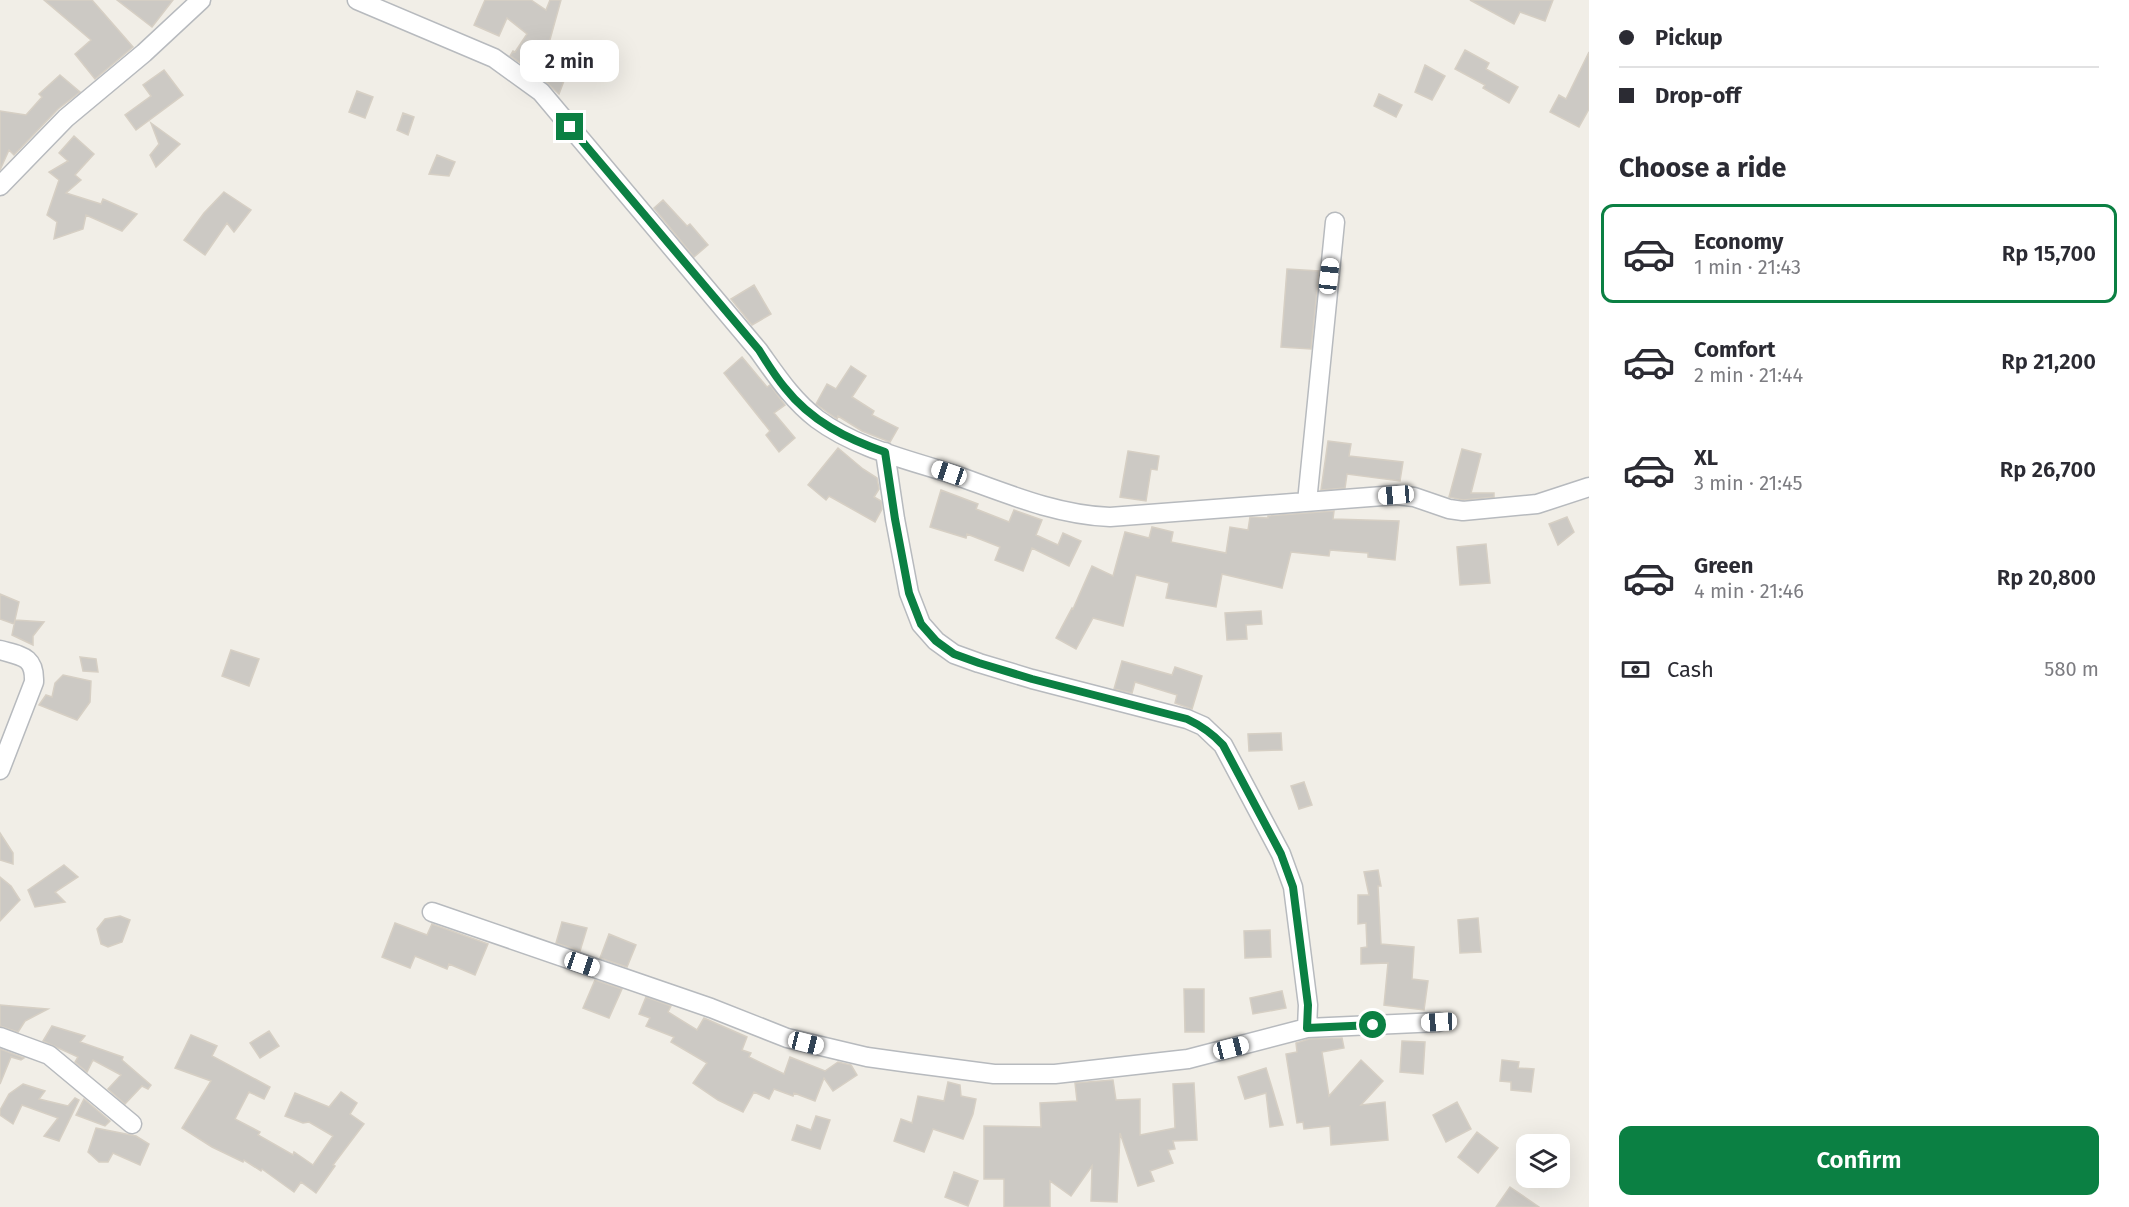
<!DOCTYPE html>
<meta charset="utf-8">
<style>
:root{--surface:#fff;--page:#f2f2f3;--text:#2b2b33;--muted:#7c7c81;--line:#e1e1e2;--accent:#0b8043}
body{margin:0;font-family:"Fira Sans",sans-serif;background:var(--page);color:var(--text);height:100vh;display:flex;flex-direction:column;font-size:22px;white-space:nowrap}
*{box-sizing:border-box;margin:0}
p{font-size:20px;color:var(--muted)}
.icon{flex:none;width:33px;height:33px;fill:none;stroke:currentColor;stroke-width:2;stroke-linecap:round;stroke-linejoin:round}
.map{position:relative;flex:1;overflow:hidden}
.sheet{display:flex;flex-direction:column;background:var(--surface);width:540px}
.sheet>*{flex:none}
.hud{display:grid;align-content:center;height:132px;padding:0 30px;background:var(--surface)}
.tools{position:absolute;left:1516px;top:1134px;display:grid;gap:12px}
.tools a{display:grid;place-items:center;width:54px;height:54px;border-radius:12px;background:var(--surface);box-shadow:0 6px 24px #0002;font-size:30px}
.end{position:absolute;width:27px;height:27px;margin:-14px;border:8px solid #0b8043;background:#fff;box-shadow:0 0 0 3px #fff}
.from{border-radius:50%}
.bubble{position:absolute;height:42px;border-radius:12px;background:var(--surface);box-shadow:0 6px 24px #0002;font-size:20px;font-weight:600;line-height:42px;text-align:center}
.car{position:absolute;width:18px;height:36px;margin:-18px -9px;border-radius:8px;box-shadow:0 0 4px 2px #0007;background:linear-gradient(#fff 24%,#345 0 40%,#fff 0 76%,#345 0 86%,#fff 0)}
.hud b{display:flex;align-items:center;gap:21px;height:57px;font-size:22px}
.hud b+b{border-top:2px solid var(--line)}
.hud i{width:15px;height:15px;background:var(--text)}
ul{padding:0;list-style:none}
li{display:flex;align-items:center;gap:18px;height:99px;margin:0 12px 9px;padding:0 18px;border:3px solid transparent;border-radius:12px}
li div{flex:1}
li b{display:block;font-size:22px}
li em{font-style:normal;font-weight:600}
li.selected{border-color:var(--accent)}
li>.icon{width:54px;height:54px;stroke-width:1.5}
h2{padding:0 30px;font-size:27px;line-height:72px}
.pay{display:flex;align-items:center;gap:15px;height:66px;padding:0 30px;font-size:22px}
.pay p{margin-inline-start:auto}
.primary-button{display:flex;gap:12px;margin-top:auto;padding:12px 30px}
.primary-button a{flex:1;height:69px;border-radius:12px;background:var(--accent);color:#fff;font-size:24px;font-weight:600;line-height:69px;text-align:center}
main{display:flex;flex:1;min-height:0}
.map>svg:first-child{display:block}
.building{fill:#ccc9c4;stroke:#d6cfc4;stroke-width:1.5}
.lines{fill:none;stroke-linecap:round;stroke-linejoin:round}
.street-casing{stroke:#b7babe;stroke-width:21}
.street{stroke:#fff;stroke-width:18}
.route{stroke:#0b8043;stroke-width:8}
</style>
<main>
<div class="map">
<svg width="1589" height="1207" viewBox="0 0 1589 1207">
<rect width="100%" height="100%" fill="#f1eee7"/>
<path class="building" d="M 44,0 L 92,0 L 133,47 L 95,79 L 75,54 L 91,40 Z
M 117,0 L 173,0 L 152,27 Z
M 485,0 L 531,0 L 546,10 L 550,0 L 561,0 L 544,61 L 542,63 L 567,73 L 559,94 L 539,75 L 510,56 L 513,51 L 515,52 L 527,34 L 507,18 L 499,36 L 474,25 Z
M 1470,0 L 1553,0 L 1545,21 L 1520,12 L 1514,24 Z
M 1465,50 L 1489,63 L 1486,69 L 1518,87 L 1509,103 L 1483,88 L 1485,85 L 1455,69 Z
M 1589,52 L 1589,109 L 1579,127 L 1550,112 L 1559,95 L 1566,99 Z
M 1425,65 L 1445,76 L 1432,100 L 1415,92 Z
M 164,70 L 183,95 L 136,130 L 125,115 L 151,96 L 143,85 Z
M 60,75 L 80,92 L 58,109 L 14,155 L 9,150 L 0,170 L 0,111 L 26,115 L 42,97 L 39,94 Z
M 357,91 L 373,97 L 365,118 L 349,112 Z
M 1379,94 L 1402,105 L 1396,117 L 1374,106 Z
M 403,113 L 414,117 L 408,135 L 397,130 Z
M 151,123 L 180,144 L 156,167 L 150,155 L 159,144 Z
M 74,136 L 94,154 L 75,175 L 81,180 L 66,193 L 101,204 L 103,199 L 137,214 L 122,231 L 86,215 L 83,229 L 54,239 L 57,222 L 47,215 L 59,180 L 49,172 L 68,161 L 59,153 Z
M 437,155 L 455,162 L 449,176 L 429,174 Z
M 224,192 L 251,210 L 234,232 L 227,223 L 205,255 L 184,240 L 204,213 Z
M 663,200 L 687,226 L 690,224 L 708,245 L 694,257 L 654,208 Z
M 1287,269 L 1319,271 L 1311,349 L 1281,347 Z
M 754,285 L 771,314 L 752,325 L 731,299 Z
M 742,357 L 767,387 L 770,385 L 785,405 L 774,413 L 795,438 L 779,452 L 766,435 L 770,431 L 724,373 Z
M 851,366 L 866,376 L 852,397 L 874,411 L 872,415 L 898,428 L 890,442 L 862,431 L 838,416 L 837,419 L 816,404 L 827,384 L 836,389 Z
M 1328,441 L 1351,444 L 1349,456 L 1403,462 L 1400,481 L 1347,474 L 1345,488 L 1321,490 Z
M 838,448 L 863,469 L 877,478 L 879,489 L 874,497 L 881,501 L 882,509 L 875,522 L 829,496 L 826,500 L 808,485 Z
M 1462,449 L 1481,454 L 1471,493 L 1494,493 L 1494,497 L 1463,500 L 1449,497 Z
M 1128,451 L 1159,456 L 1157,470 L 1151,469 L 1146,501 L 1120,497 Z
M 941,490 L 978,504 L 976,509 L 1009,522 L 1014,510 L 1042,520 L 1036,535 L 1058,545 L 1063,533 L 1081,541 L 1069,566 L 1032,548 L 1023,571 L 995,560 L 1000,547 L 967,534 L 966,538 L 930,527 Z
M 1334,511 L 1333,519 L 1399,521 L 1395,560 L 1368,557 L 1368,553 L 1330,550 L 1329,556 L 1291,552 L 1282,588 L 1222,574 L 1216,607 L 1166,598 L 1169,583 L 1136,575 L 1123,626 L 1093,618 L 1076,649 L 1056,638 L 1072,608 L 1073,609 L 1092,566 L 1113,576 L 1125,532 L 1149,538 L 1152,527 L 1173,532 L 1171,542 L 1226,553 L 1230,527 L 1248,530 L 1250,517 L 1268,518 L 1268,516 Z
M 1567,517 L 1574,532 L 1558,545 L 1549,524 Z
M 1486,544 L 1490,583 L 1460,585 L 1457,547 Z
M 0,594 L 19,602 L 14,624 L 0,619 Z
M 1261,611 L 1262,624 L 1246,625 L 1247,639 L 1227,640 L 1225,613 Z
M 15,620 L 44,622 L 33,636 L 33,645 L 12,635 Z
M 231,650 L 259,659 L 249,686 L 222,676 Z
M 80,657 L 96,659 L 98,672 L 83,671 Z
M 1122,661 L 1172,675 L 1175,667 L 1202,676 L 1192,709 L 1175,703 L 1177,695 L 1135,682 L 1132,693 L 1114,689 Z
M 63,675 L 91,681 L 90,702 L 77,720 L 39,705 L 46,695 L 52,697 L 55,683 Z
M 1281,733 L 1282,750 L 1249,751 L 1248,734 Z
M 1304,782 L 1312,805 L 1299,809 L 1291,786 Z
M 0,833 L 13,853 L 13,864 L 0,860 Z
M 64,865 L 78,877 L 55,892 L 65,902 L 35,907 L 28,890 Z
M 1378,870 L 1381,886 L 1378,886 L 1381,944 L 1414,947 L 1412,979 L 1428,981 L 1424,1010 L 1384,1005 L 1388,963 L 1361,964 L 1361,948 L 1367,947 L 1366,923 L 1358,924 L 1358,895 L 1369,895 L 1364,872 Z
M 0,877 L 11,886 L 20,900 L 0,921 Z
M 120,916 L 130,920 L 122,942 L 108,947 L 101,944 L 97,929 L 105,919 Z
M 1478,918 L 1481,952 L 1460,953 L 1458,920 Z
M 562,922 L 587,928 L 580,951 L 556,943 Z
M 395,923 L 427,935 L 432,924 L 488,944 L 475,975 L 449,964 L 447,969 L 415,956 L 410,968 L 382,957 Z
M 1270,930 L 1271,957 L 1245,958 L 1244,931 Z
M 609,934 L 636,945 L 627,967 L 600,958 Z
M 595,980 L 622,989 L 609,1018 L 583,1008 Z
M 1184,989 L 1204,989 L 1204,1032 L 1185,1032 Z
M 1282,991 L 1286,1008 L 1253,1014 L 1250,998 Z
M 646,997 L 671,1006 L 668,1012 L 697,1030 L 704,1018 L 747,1037 L 742,1050 L 751,1053 L 749,1057 L 784,1074 L 790,1057 L 825,1071 L 838,1062 L 851,1065 L 857,1075 L 833,1091 L 824,1078 L 815,1101 L 794,1093 L 793,1096 L 774,1089 L 769,1099 L 754,1092 L 743,1112 L 718,1100 L 693,1083 L 707,1063 L 671,1042 L 674,1037 L 646,1026 L 650,1018 L 639,1014 Z
M 0,1005 L 48,1009 L 25,1021 L 18,1032 L 0,1026 Z
M 52,1026 L 85,1036 L 80,1042 L 123,1057 L 122,1060 L 151,1085 L 148,1089 L 142,1086 L 125,1104 L 108,1089 L 121,1075 L 93,1060 L 87,1072 L 75,1062 L 78,1057 L 43,1041 Z
M 269,1031 L 279,1046 L 260,1058 L 250,1043 Z
M 191,1035 L 217,1046 L 212,1056 L 270,1087 L 264,1099 L 249,1092 L 235,1119 L 260,1132 L 258,1135 L 293,1155 L 294,1152 L 313,1165 L 333,1136 L 309,1122 L 303,1123 L 285,1116 L 295,1093 L 329,1107 L 341,1092 L 357,1103 L 350,1114 L 364,1124 L 333,1165 L 335,1166 L 316,1193 L 301,1182 L 294,1192 L 262,1169 L 261,1171 L 244,1160 L 243,1162 L 212,1147 L 182,1128 L 211,1081 L 175,1068 Z
M 1342,1038 L 1344,1048 L 1322,1052 L 1329,1096 L 1361,1060 L 1383,1081 L 1361,1105 L 1385,1102 L 1388,1140 L 1331,1145 L 1330,1126 L 1304,1129 L 1303,1122 L 1297,1123 L 1286,1054 L 1297,1052 L 1296,1043 L 1309,1039 Z
M 1402,1041 L 1425,1042 L 1423,1074 L 1400,1072 Z
M 0,1049 L 24,1058 L 21,1060 L 11,1057 L 0,1084 Z
M 1502,1060 L 1519,1062 L 1518,1068 L 1534,1069 L 1531,1092 L 1511,1090 L 1511,1082 L 1500,1081 Z
M 1266,1068 L 1273,1091 L 1283,1125 L 1270,1127 L 1266,1093 L 1245,1099 L 1238,1077 Z
M 1113,1080 L 1116,1100 L 1140,1099 L 1140,1135 L 1175,1128 L 1173,1084 L 1194,1083 L 1197,1140 L 1173,1141 L 1175,1149 L 1168,1150 L 1173,1163 L 1150,1171 L 1154,1181 L 1138,1186 L 1120,1133 L 1117,1202 L 1091,1201 L 1092,1166 L 1071,1196 L 1050,1181 L 1050,1207 L 1004,1207 L 1004,1179 L 984,1179 L 984,1126 L 1041,1127 L 1040,1103 L 1077,1101 L 1075,1083 Z
M 948,1082 L 960,1085 L 961,1096 L 976,1099 L 973,1114 L 963,1139 L 933,1129 L 924,1152 L 894,1141 L 901,1119 L 912,1123 L 918,1096 L 944,1101 Z
M 23,1084 L 45,1091 L 39,1099 L 68,1106 L 75,1098 L 79,1100 L 59,1141 L 44,1136 L 58,1118 L 22,1105 L 13,1124 L 0,1115 L 0,1110 L 9,1094 Z
M 84,1099 L 110,1121 L 105,1126 L 76,1115 Z
M 1457,1102 L 1471,1129 L 1446,1142 L 1433,1115 Z
M 816,1116 L 830,1120 L 820,1149 L 792,1140 L 797,1125 L 811,1130 Z
M 96,1128 L 136,1136 L 149,1144 L 140,1165 L 113,1153 L 108,1162 L 99,1162 L 88,1152 Z
M 1477,1132 L 1498,1148 L 1478,1173 L 1458,1157 Z
M 954,1172 L 978,1181 L 968,1206 L 945,1197 Z
M 1510,1187 L 1539,1207 L 1496,1207 Z"/>
<g class="lines">
<g class="street-casing">
<path id="street" d="M 357,0 L 494,58 L 541,92 L 758,350 C 776,375 792,400 817,419 C 856,448 906,459 952,474 C 1003,492 1055,515 1110,517 L 1396,495 L 1414,497 L 1449,509 L 1463,511 L 1537,504 L 1589,487
M 0,186 L 66,118 L 144,53 L 201,0
M 1307,502 L 1335,222
M 0,650 C 21,656 35,656 34,682 L 0,770
M 432,912 L 711,1008 L 787,1038 L 867,1057 L 910,1063 L 994,1074 L 1055,1074 L 1188,1059 L 1307,1028 L 1308,1005 L 1293,887 L 1281,854 L 1223,745 L 1203,726 L 1187,719 L 1032,679 L 979,663 L 954,654 L 936,641 L 921,624 L 909,593 L 895,519 L 885,452
M 1307,1028 L 1439,1022
M 0,1037 L 49,1055 L 132,1124"/>
</g>
<use href="#street" class="street"/>
</g>
<g class="lines">
<path class="route" d="M 570,127 L 759,350 C 767,363 775,376 785,388 C 811,421 847,439 885,452 L 895,519 L 909,593 L 921,624 L 936,641 L 954,654 L 979,663 L 1032,679 L 1187,719 C 1202,726 1212,733 1223,745 L 1281,854 L 1293,887 L 1308,1005 L 1307,1028 L 1373,1025"/>
</g>
</svg>
<div class="tools">
<a><svg class="icon" aria-label="layers" viewBox="0 0 24 24"><path d="M12 4l9 5-9 5-9-5zM3 14l9 5 9-5"/></svg></a>
</div>
<i class="end from" style="left:1373px;top:1025px"></i>
<i class="end" style="left:570px;top:127px"></i>
<div class="bubble" style="left:520px;top:40px;width:99px">2 min</div>
<i class="car" style="left:1329px;top:276px;rotate:7deg"></i>
<i class="car" style="left:949px;top:473px;rotate:289deg"></i>
<i class="car" style="left:1396px;top:495px;rotate:265deg"></i>
<i class="car" style="left:582px;top:964px;rotate:109deg"></i>
<i class="car" style="left:1439px;top:1022px;rotate:267deg"></i>
<i class="car" style="left:806px;top:1043px;rotate:104deg"></i>
<i class="car" style="left:1231px;top:1048px;rotate:76deg"></i>
</div>
<section class="sheet">
<div class="hud">
<b><i class="from"></i>Pickup</b>
<b><i></i>Drop-off</b>
</div>
<h2>Choose a ride</h2>
<ul>
<li class="selected"><svg class="icon" aria-label="car" viewBox="0 0 24 24"><path d="M5 17H2v-5l4-1 3-4h7l3 4 3 1v5h-3M9 17h6M6 11h13"/><circle cx="7" cy="17" r="2"/><circle cx="17" cy="17" r="2"/></svg><div><b>Economy</b><p>1 min · 21:43</p></div><em>Rp 15,700</em></li>
<li><svg class="icon" aria-label="car" viewBox="0 0 24 24"><path d="M5 17H2v-5l4-1 3-4h7l3 4 3 1v5h-3M9 17h6M6 11h13"/><circle cx="7" cy="17" r="2"/><circle cx="17" cy="17" r="2"/></svg><div><b>Comfort</b><p>2 min · 21:44</p></div><em>Rp 21,200</em></li>
<li><svg class="icon" aria-label="car" viewBox="0 0 24 24"><path d="M5 17H2v-5l4-1 3-4h7l3 4 3 1v5h-3M9 17h6M6 11h13"/><circle cx="7" cy="17" r="2"/><circle cx="17" cy="17" r="2"/></svg><div><b>XL</b><p>3 min · 21:45</p></div><em>Rp 26,700</em></li>
<li><svg class="icon" aria-label="car" viewBox="0 0 24 24"><path d="M5 17H2v-5l4-1 3-4h7l3 4 3 1v5h-3M9 17h6M6 11h13"/><circle cx="7" cy="17" r="2"/><circle cx="17" cy="17" r="2"/></svg><div><b>Green</b><p>4 min · 21:46</p></div><em>Rp 20,800</em></li>
</ul>
<div class="pay"><svg class="icon" aria-label="cash" viewBox="0 0 24 24"><path d="M3 7h18v10H3z"/><circle cx="12" cy="12" r="2"/></svg>Cash<p>580 m</p></div>
<div class="primary-button"><a>Confirm</a></div>
</section>
</main>
